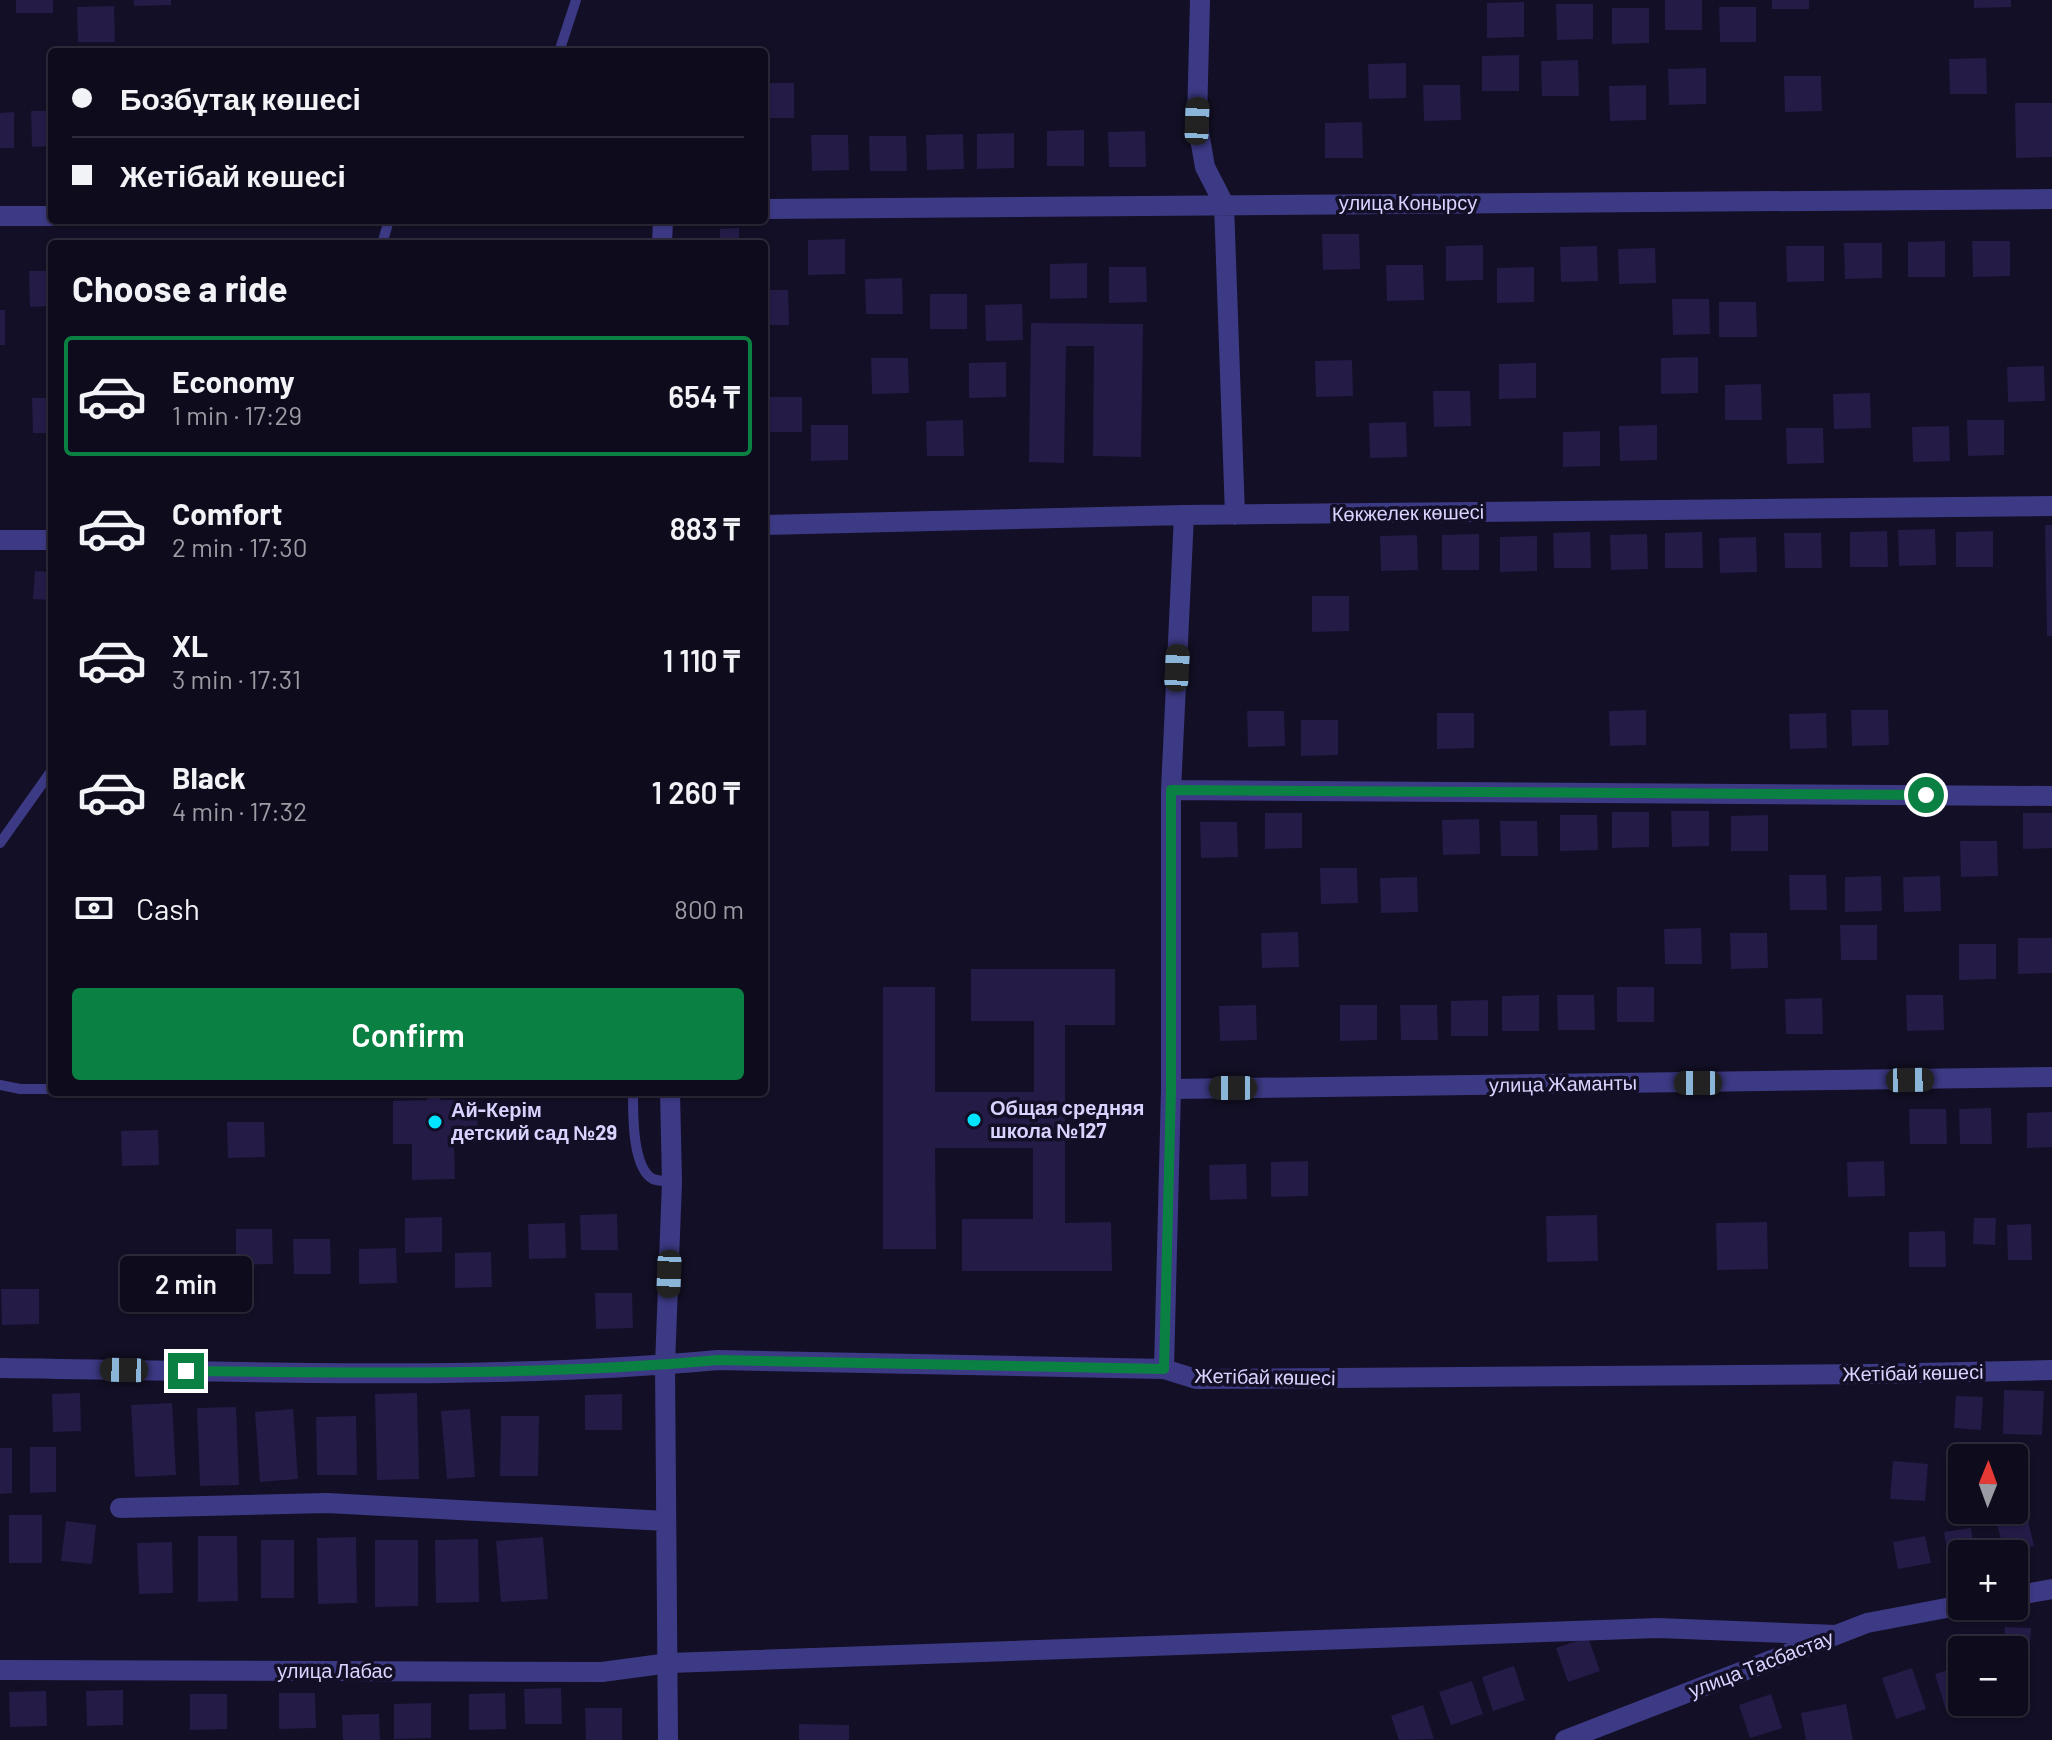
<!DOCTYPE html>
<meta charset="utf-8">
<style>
:root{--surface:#0e0b1c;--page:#1c1929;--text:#f1f3f6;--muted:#9b9ba3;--line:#2e2b3b;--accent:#0b8043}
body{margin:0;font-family:Barlow,sans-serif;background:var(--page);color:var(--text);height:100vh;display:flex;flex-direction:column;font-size:30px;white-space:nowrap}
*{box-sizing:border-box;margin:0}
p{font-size:26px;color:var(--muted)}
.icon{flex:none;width:44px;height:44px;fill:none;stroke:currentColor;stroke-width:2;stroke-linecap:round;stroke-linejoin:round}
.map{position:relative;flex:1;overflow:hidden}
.drawer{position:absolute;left:48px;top:240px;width:720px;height:856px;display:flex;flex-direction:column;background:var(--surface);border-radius:8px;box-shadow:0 2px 6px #0004,0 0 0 2px var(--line)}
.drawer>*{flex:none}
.hud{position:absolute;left:48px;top:48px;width:720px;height:176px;border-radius:8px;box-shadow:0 2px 6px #0004,0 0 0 2px var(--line);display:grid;align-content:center;height:176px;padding:0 24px;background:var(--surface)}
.needle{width:52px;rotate:1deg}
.fabs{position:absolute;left:1948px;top:1444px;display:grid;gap:16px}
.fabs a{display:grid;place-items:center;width:80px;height:80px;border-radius:8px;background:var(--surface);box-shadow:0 2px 6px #0004,0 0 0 2px var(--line);font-size:40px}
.end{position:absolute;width:36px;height:36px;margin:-18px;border:10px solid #0b8043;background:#fff;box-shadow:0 0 0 4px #fff}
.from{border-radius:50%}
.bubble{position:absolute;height:56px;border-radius:8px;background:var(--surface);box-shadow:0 2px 6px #0004,0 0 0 2px var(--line);font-size:26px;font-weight:600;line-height:56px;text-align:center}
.car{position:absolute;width:24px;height:48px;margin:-24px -12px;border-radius:10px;box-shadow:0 0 6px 2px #0007;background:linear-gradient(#222 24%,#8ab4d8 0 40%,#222 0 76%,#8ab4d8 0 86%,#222 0)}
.hud b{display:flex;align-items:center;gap:28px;height:76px;font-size:30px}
.hud b+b{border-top:2px solid var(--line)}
.hud i{width:20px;height:20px;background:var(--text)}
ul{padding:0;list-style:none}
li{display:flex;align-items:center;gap:24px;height:120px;margin:0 16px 12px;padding:0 8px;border:4px solid transparent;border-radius:8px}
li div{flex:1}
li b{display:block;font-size:30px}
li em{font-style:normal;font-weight:600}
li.on{border-color:var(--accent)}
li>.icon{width:72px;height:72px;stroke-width:1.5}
h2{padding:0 24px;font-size:36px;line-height:96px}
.pay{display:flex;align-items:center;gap:20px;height:88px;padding:0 24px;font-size:30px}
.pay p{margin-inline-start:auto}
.action{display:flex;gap:16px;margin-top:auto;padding:16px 24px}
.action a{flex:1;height:92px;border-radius:8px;background:var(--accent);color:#fff;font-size:32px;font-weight:600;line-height:92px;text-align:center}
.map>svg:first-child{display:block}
.building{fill:#241b47}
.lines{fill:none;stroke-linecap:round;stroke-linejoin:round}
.service{stroke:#3d3a85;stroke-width:10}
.minor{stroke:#3d3a85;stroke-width:20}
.route{stroke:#0b8043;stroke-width:10}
.poi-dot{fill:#00e5ff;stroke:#130f26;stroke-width:3}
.labels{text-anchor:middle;stroke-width:7;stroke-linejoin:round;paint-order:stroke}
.street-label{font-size:20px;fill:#d9d4ff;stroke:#130f26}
.poi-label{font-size:20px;font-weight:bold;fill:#d9d4ff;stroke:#130f26;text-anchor:start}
</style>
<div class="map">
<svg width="2052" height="1740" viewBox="0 0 2052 1740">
<rect width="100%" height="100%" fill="#130f26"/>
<path class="building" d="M 16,0 L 53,0 L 53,13 L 16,13 Z
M 134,0 L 171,0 L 171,5 L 134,6 Z
M 1665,0 L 1702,0 L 1702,30 L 1665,30 Z
M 1772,0 L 1809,0 L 1809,9 L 1772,9 Z
M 1974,0 L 2011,0 L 2011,7 L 1974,8 Z
M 1524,2 L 1524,37 L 1487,38 L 1487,3 Z
M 1556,4 L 1593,4 L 1593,39 L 1557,40 Z
M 114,6 L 115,42 L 78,42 L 77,7 Z
M 1719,7 L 1756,7 L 1756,42 L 1720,42 Z
M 1612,8 L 1649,8 L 1649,43 L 1612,44 Z
M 1519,55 L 1519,91 L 1482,91 L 1482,56 Z
M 1986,58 L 1987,94 L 1950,94 L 1949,59 Z
M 1578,60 L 1579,96 L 1542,96 L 1541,61 Z
M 1406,63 L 1406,98 L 1369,99 L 1368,64 Z
M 1706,68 L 1706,104 L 1669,105 L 1668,69 Z
M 1784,76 L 1821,76 L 1822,111 L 1785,112 Z
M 764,83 L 794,83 L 794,118 L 764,118 Z
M 1423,85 L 1460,85 L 1461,120 L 1424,121 Z
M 1646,85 L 1646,120 L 1610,121 L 1609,86 Z
M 2015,103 L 2052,103 L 2052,157 L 2016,158 Z
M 31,111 L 52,111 L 52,146 L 32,147 Z
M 14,112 L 14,148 L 0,148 L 0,113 Z
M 1362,122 L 1363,158 L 1325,158 L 1325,123 Z
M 1084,130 L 1084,166 L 1047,166 L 1047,131 Z
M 1145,131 L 1146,167 L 1109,167 L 1108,132 Z
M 1014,133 L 1014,168 L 977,169 L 977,134 Z
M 963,134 L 964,169 L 927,170 L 926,135 Z
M 811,135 L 848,135 L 849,170 L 812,171 Z
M 869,136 L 906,136 L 907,171 L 870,171 Z
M 739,228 L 739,244 L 720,244 L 720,229 Z
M 1322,234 L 1359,234 L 1360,269 L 1323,270 Z
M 845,239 L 845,274 L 808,275 L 808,240 Z
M 1945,241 L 1945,277 L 1908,277 L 1908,242 Z
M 1972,241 L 2010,241 L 2010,276 L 1973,277 Z
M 1844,243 L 1882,243 L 1882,278 L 1845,279 Z
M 1483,245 L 1483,280 L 1446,281 L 1446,246 Z
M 1597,246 L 1598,281 L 1561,282 L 1560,247 Z
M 1786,246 L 1824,246 L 1824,281 L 1787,282 Z
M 1655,248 L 1656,283 L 1619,284 L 1618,249 Z
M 1087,263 L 1087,298 L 1050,299 L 1050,264 Z
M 1386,265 L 1423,265 L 1424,300 L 1387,301 Z
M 1109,267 L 1146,267 L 1147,302 L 1109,303 Z
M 1534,267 L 1534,302 L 1497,303 L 1497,268 Z
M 29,271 L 52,271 L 52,306 L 30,307 Z
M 902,278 L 903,314 L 866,314 L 865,279 Z
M 764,290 L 788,290 L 789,325 L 764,325 Z
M 930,294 L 967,294 L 967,329 L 930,329 Z
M 1672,299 L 1709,299 L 1710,334 L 1673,335 Z
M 1719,302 L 1756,302 L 1757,337 L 1719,337 Z
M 1022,304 L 1023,340 L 986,341 L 985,305 Z
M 0,310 L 5,310 L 5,345 L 0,345 Z
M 1031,323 L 1143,324 L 1141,457 L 1093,456 L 1094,346 L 1066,346 L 1064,463 L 1029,462 Z
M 1698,357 L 1698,393 L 1661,394 L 1661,358 Z
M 871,358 L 908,358 L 909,393 L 872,394 Z
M 1352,360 L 1353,396 L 1316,397 L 1315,361 Z
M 1006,362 L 1006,397 L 969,398 L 969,363 Z
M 1536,363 L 1536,398 L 1499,399 L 1499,364 Z
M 2044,366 L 2045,401 L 2008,402 L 2007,367 Z
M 1761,384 L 1762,420 L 1725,420 L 1725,385 Z
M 1433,391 L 1470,391 L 1471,426 L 1434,427 Z
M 1870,393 L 1871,428 L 1834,429 L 1833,394 Z
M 765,397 L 802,397 L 802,432 L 765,432 Z
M 32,398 L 52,398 L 52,433 L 33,433 Z
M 963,420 L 964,456 L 927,456 L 926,421 Z
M 1967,420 L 2004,420 L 2004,455 L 1968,456 Z
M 1406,422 L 1407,457 L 1370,458 L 1369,423 Z
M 811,425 L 848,425 L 848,460 L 811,461 Z
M 1657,425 L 1657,460 L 1620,461 L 1619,426 Z
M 1949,426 L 1950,461 L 1913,462 L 1912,427 Z
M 1786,428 L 1823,428 L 1824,463 L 1787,464 Z
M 1600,431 L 1600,466 L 1563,467 L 1563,432 Z
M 2045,525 L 2052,525 L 2052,636 L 2047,636 Z
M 1935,529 L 1936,565 L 1899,566 L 1898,530 Z
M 1887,531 L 1888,567 L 1850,567 L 1850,532 Z
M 1993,531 L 1993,567 L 1956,567 L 1956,532 Z
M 1590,532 L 1591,568 L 1554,568 L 1553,533 Z
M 1702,532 L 1703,568 L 1665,568 L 1665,533 Z
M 1784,533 L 1821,533 L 1822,568 L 1785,568 Z
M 1479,534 L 1479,570 L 1442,570 L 1442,535 Z
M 1647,534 L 1648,569 L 1611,570 L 1610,535 Z
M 1417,535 L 1418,570 L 1381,571 L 1380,536 Z
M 1537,536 L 1537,571 L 1500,572 L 1500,537 Z
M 1756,537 L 1757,572 L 1720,573 L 1719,538 Z
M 35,571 L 52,572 L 52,600 L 33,599 Z
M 1312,596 L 1349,596 L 1349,631 L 1312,632 Z
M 1646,710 L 1646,745 L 1610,746 L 1609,711 Z
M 1851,710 L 1888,710 L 1889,745 L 1852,746 Z
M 1247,711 L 1284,711 L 1285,746 L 1248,747 Z
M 1437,713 L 1474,713 L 1474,748 L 1437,749 Z
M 1826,713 L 1827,748 L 1790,749 L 1789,714 Z
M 1301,720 L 1338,720 L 1338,755 L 1301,756 Z
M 1671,811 L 1709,811 L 1709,846 L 1672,847 Z
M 1612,812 L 1649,812 L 1649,847 L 1612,848 Z
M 1265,813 L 1302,813 L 1302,848 L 1265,849 Z
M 2023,813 L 2052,813 L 2052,848 L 2023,849 Z
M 1560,815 L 1597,815 L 1598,850 L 1560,851 Z
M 1768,815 L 1768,851 L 1731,851 L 1731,816 Z
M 1479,819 L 1480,854 L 1443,855 L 1442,820 Z
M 1500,821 L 1537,821 L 1538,856 L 1501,856 Z
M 1200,822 L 1237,822 L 1238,857 L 1201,858 Z
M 1960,841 L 1997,841 L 1998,876 L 1961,877 Z
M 1320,868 L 1357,868 L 1358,903 L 1321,904 Z
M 1789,875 L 1826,875 L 1827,910 L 1790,910 Z
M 1881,876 L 1882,911 L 1845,912 L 1845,877 Z
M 1940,876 L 1941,911 L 1904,912 L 1903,877 Z
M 1417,877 L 1418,912 L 1381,913 L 1380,878 Z
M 1840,925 L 1877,925 L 1877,960 L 1841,960 Z
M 1701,928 L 1702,964 L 1665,964 L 1664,929 Z
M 1298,932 L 1299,967 L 1262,968 L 1261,933 Z
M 1730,933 L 1767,933 L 1768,968 L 1731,969 Z
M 2018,938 L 2052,938 L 2052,973 L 2018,974 Z
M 1959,944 L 1996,944 L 1996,979 L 1959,980 Z
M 971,969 L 1115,969 L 1115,1025 L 1065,1025 L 1065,1223 L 1111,1222 L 1112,1271 L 962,1271 L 962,1219 L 1033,1219 L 1033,1148 L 935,1148 L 936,1249 L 883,1249 L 883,987 L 935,987 L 935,1092 L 1034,1092 L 1034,1021 L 971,1021 Z
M 1617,987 L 1654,987 L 1654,1022 L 1617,1022 Z
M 1539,995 L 1539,1031 L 1502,1031 L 1502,996 Z
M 1557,995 L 1594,995 L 1595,1030 L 1558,1030 Z
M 1906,995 L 1943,995 L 1944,1030 L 1907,1031 Z
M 1822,998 L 1823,1034 L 1786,1034 L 1785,999 Z
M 1488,1000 L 1488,1036 L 1451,1036 L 1451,1001 Z
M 1256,1005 L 1257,1040 L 1220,1041 L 1219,1006 Z
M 1340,1005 L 1377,1005 L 1377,1040 L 1340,1041 Z
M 1400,1005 L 1437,1005 L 1438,1040 L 1401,1040 Z
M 427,1092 L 440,1092 L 440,1100 L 477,1099 L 478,1142 L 454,1143 L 455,1179 L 412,1180 L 412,1144 L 393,1144 L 393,1101 L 427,1100 Z
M 1991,1108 L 1992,1144 L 1960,1144 L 1959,1109 Z
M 1909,1109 L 1946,1109 L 1947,1144 L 1910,1144 Z
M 2052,1112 L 2052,1147 L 2027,1148 L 2027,1113 Z
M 227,1122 L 264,1122 L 265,1157 L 228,1158 Z
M 158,1130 L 159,1165 L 122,1166 L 121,1131 Z
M 1308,1161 L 1308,1196 L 1271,1197 L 1271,1162 Z
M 1884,1161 L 1885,1196 L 1848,1197 L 1847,1162 Z
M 1246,1164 L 1247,1199 L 1210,1200 L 1209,1165 Z
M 617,1214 L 618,1250 L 581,1250 L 580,1215 Z
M 1597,1215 L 1598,1261 L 1547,1262 L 1546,1216 Z
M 442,1217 L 442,1252 L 405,1253 L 405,1218 Z
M 1974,1218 L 1996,1218 L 1995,1245 L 1973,1244 Z
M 1767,1222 L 1768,1269 L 1717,1270 L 1716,1223 Z
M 565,1223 L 566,1258 L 529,1259 L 528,1224 Z
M 2031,1224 L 2032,1260 L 2008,1260 L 2007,1225 Z
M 236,1229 L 272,1229 L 273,1264 L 236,1265 Z
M 1945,1231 L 1946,1267 L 1909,1267 L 1909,1232 Z
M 293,1239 L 330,1239 L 331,1274 L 294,1274 Z
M 396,1248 L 397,1283 L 359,1284 L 359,1249 Z
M 491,1252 L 492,1287 L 455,1288 L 455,1253 Z
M 1,1289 L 39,1289 L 39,1324 L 2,1325 Z
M 595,1293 L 632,1293 L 633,1328 L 596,1329 Z
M 2004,1390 L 2044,1391 L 2042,1435 L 2003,1434 Z
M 80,1393 L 81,1431 L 53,1432 L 52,1394 Z
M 417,1393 L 419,1479 L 377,1480 L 375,1394 Z
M 622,1394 L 622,1430 L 585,1430 L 585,1395 Z
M 1956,1396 L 1983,1397 L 1981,1430 L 1954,1428 Z
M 172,1403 L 176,1475 L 135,1477 L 131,1405 Z
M 236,1407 L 239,1485 L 200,1486 L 197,1408 Z
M 293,1409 L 298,1479 L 260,1482 L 255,1412 Z
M 470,1409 L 475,1477 L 447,1479 L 441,1411 Z
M 356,1416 L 357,1475 L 317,1475 L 316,1417 Z
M 501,1416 L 539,1416 L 538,1476 L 500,1476 Z
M 30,1447 L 56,1447 L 56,1492 L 30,1493 Z
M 0,1448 L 12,1448 L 12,1493 L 0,1494 Z
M 1893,1461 L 1928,1464 L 1925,1501 L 1890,1499 Z
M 9,1515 L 42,1515 L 42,1563 L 9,1563 Z
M 2027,1516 L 2034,1546 L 2004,1552 L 1997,1523 Z
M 66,1521 L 96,1525 L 92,1564 L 61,1561 Z
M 1971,1528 L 1975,1554 L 1962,1554 L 1962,1567 L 1950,1569 L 1944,1532 Z
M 198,1536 L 237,1536 L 238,1601 L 198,1602 Z
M 1925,1536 L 1931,1563 L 1898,1569 L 1893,1542 Z
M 356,1537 L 357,1603 L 318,1604 L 317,1538 Z
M 543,1537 L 548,1599 L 501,1602 L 496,1541 Z
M 478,1539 L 479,1602 L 436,1603 L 435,1540 Z
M 261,1540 L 294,1540 L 294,1598 L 261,1598 Z
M 375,1540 L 418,1540 L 418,1606 L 375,1607 Z
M 172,1542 L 173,1593 L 139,1594 L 137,1543 Z
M 2005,1627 L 2031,1628 L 2028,1675 L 2014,1675 L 2014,1650 L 2003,1650 Z
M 1588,1637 L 1600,1671 L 1568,1682 L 1556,1648 Z
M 1514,1666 L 1525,1700 L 1493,1711 L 1482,1677 Z
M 1962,1666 L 1962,1702 L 1970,1703 L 1946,1710 L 1935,1674 Z
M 1912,1668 L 1926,1709 L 1896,1719 L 1882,1678 Z
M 1472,1681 L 1483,1714 L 1451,1725 L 1439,1692 Z
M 561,1688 L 562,1724 L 525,1724 L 524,1689 Z
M 123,1690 L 123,1725 L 87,1726 L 86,1691 Z
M 46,1691 L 47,1726 L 10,1727 L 9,1692 Z
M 279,1693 L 315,1693 L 316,1728 L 279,1729 Z
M 505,1693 L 506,1729 L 469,1730 L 469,1694 Z
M 190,1694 L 227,1694 L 227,1729 L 190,1730 Z
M 1771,1694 L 1782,1728 L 1750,1738 L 1739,1705 Z
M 431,1703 L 431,1738 L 394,1739 L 394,1704 Z
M 1846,1704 L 1853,1740 L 1806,1740 L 1801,1713 Z
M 1423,1705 L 1434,1739 L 1399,1740 L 1391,1716 Z
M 585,1708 L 622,1708 L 622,1740 L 586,1740 Z
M 379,1714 L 380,1740 L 343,1740 L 342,1715 Z
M 799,1724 L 849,1725 L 849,1740 L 799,1740 Z"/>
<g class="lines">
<path class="service" d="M 559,52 L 576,0
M 382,244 L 389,220
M 0,843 L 52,770
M 0,1085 L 20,1089 L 52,1089
M 633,1092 C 633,1113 632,1168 653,1179 C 658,1181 667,1181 672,1182"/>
<path class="minor" d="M 1200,0 L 1197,121 L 1205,167 L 1224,204 L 1235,515
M 764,209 L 2052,199
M 0,216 L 52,216
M 662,244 L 663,220
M 764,525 L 1184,515 L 2052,506
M 0,540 L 52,540
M 1171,790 L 2052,796
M 1171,1089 L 2052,1077
M 0,1368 C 239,1371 480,1382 718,1360 L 1164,1369 L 1196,1379 L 1871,1374 L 2052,1370
M 1164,1369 L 1171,1089 L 1171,790 L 1184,515
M 120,1508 L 327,1503 L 666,1521
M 2014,1596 L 2052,1589
M 0,1670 L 602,1672 L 669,1663 L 1658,1628 L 1836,1635
M 668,1740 L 665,1365 L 672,1182 L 670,1092
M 1565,1740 L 1867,1623 L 1962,1605"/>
</g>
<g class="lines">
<path class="route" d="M 186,1371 C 364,1373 541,1376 718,1360 L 1164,1369 L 1171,1089 L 1171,790 L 1926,795"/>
</g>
<g class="poi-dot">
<circle cx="974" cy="1120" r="8"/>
<circle cx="435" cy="1122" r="8"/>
</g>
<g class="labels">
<g class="street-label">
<text x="1408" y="210">улица Конырсу</text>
<text transform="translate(1408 513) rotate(-1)" y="7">Көкжелек көшесі</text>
<text transform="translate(1563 1084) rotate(-1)" y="7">улица Жаманты</text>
<text transform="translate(1913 1373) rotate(-1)" y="7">Жетібай көшесі</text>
<text transform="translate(1265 1377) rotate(1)" y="7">Жетібай көшесі</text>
<text transform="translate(1761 1664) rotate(-21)" y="7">улица Тасбастау</text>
<text x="335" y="1678">улица Лабас</text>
</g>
<g class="poi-label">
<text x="990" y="1115">Общая средняя<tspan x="990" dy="23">школа №127</tspan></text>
<text x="451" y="1117">Ай-Керім<tspan x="451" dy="23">детский сад №29</tspan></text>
</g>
</g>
</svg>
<div class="fabs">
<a><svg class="needle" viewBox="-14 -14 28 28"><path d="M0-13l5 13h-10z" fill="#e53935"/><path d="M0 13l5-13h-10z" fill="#9b9ba3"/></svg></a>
<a>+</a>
<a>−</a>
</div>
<i class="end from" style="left:1926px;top:795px"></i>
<i class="end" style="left:186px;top:1371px"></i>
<div class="bubble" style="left:120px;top:1256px;width:132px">2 min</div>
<i class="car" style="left:1197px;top:121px;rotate:2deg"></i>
<i class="car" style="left:1177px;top:668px;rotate:3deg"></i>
<i class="car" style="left:1910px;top:1080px;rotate:89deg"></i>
<i class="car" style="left:1698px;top:1083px;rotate:270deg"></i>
<i class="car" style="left:1233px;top:1088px;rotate:270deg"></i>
<i class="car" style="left:669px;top:1274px;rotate:182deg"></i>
<i class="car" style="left:124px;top:1370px;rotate:271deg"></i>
<div class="hud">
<b><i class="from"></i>Бозбұтақ көшесі</b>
<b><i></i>Жетібай көшесі</b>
</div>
<section class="drawer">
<h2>Choose a ride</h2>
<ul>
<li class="on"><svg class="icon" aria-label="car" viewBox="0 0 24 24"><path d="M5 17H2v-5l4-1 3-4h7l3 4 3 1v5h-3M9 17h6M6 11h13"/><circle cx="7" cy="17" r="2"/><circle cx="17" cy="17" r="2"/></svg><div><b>Economy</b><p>1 min · 17:29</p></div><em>654 ₸</em></li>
<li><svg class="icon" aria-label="car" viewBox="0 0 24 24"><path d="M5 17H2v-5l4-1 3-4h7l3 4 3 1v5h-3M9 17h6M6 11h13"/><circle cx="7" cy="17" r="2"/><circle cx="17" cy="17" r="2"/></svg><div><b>Comfort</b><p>2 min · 17:30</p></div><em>883 ₸</em></li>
<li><svg class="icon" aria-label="car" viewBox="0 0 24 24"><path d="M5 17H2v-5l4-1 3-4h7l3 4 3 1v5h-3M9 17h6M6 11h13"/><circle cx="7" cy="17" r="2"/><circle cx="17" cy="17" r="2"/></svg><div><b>XL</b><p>3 min · 17:31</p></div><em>1 110 ₸</em></li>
<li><svg class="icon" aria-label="car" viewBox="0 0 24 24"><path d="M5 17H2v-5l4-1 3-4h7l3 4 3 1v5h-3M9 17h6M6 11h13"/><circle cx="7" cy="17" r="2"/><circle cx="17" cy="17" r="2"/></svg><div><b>Black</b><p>4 min · 17:32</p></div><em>1 260 ₸</em></li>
</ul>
<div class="pay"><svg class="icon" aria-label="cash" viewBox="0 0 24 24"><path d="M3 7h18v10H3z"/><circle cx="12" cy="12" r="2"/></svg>Cash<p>800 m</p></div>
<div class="action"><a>Confirm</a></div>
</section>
</div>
